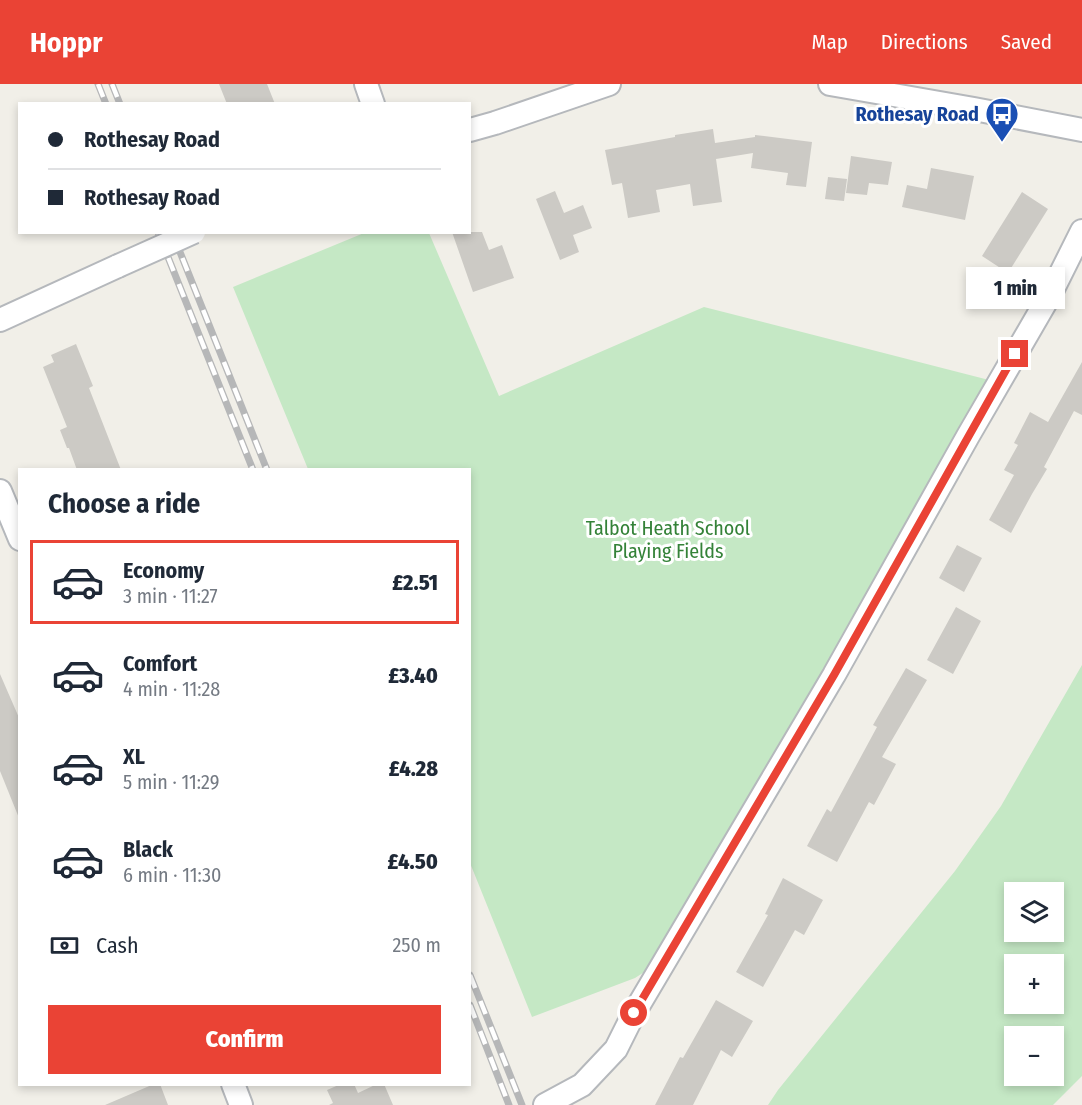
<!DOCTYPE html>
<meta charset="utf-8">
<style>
:root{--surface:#fff;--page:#f2f2f3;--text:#1f2937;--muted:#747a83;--line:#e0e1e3;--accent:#ea4335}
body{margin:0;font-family:"Fira Sans Condensed",sans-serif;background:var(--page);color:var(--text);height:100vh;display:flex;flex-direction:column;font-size:22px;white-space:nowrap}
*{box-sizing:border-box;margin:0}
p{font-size:20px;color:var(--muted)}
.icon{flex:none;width:33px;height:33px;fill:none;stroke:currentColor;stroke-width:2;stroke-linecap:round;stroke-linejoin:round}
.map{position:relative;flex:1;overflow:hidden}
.side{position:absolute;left:18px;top:384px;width:453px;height:618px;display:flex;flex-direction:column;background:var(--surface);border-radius:0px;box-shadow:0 3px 9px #0003}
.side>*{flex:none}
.banner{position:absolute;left:18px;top:18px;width:453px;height:132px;border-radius:0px;box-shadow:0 3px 9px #0003;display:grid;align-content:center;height:132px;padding:0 30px;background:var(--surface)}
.tools{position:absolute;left:1004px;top:798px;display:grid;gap:12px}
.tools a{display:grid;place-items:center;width:60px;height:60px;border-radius:0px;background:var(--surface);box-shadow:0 3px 9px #0003;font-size:30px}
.end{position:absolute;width:27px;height:27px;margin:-14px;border:8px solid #ea4335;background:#fff;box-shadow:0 0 0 3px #fff}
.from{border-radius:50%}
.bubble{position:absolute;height:42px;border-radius:0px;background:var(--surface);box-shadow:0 3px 9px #0003;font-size:20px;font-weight:800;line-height:42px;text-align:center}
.banner b{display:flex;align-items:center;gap:21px;height:57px;font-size:22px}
.banner b+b{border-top:2px solid var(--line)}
.banner i{width:15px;height:15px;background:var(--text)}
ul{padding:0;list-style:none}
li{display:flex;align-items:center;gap:18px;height:84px;margin:0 12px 9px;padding:0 18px;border:3px solid transparent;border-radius:0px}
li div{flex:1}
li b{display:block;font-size:22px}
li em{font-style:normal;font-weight:800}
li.active{border-color:var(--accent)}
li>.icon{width:54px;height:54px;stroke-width:1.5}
h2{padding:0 30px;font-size:27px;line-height:72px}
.pay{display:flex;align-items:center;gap:15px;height:66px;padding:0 30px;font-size:22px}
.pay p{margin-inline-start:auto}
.primary-button{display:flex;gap:12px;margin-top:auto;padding:12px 30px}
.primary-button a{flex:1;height:69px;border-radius:0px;background:var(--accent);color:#fff;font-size:24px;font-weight:800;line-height:69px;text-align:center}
header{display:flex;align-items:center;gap:36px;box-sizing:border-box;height:84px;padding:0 30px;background:var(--accent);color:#fff}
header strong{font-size:28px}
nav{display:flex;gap:33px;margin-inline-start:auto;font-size:21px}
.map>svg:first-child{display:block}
.green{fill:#c5e8c5;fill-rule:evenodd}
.building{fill:#cccac5}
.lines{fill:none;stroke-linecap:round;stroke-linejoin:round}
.minor-casing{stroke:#b5b8bc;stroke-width:26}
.minor{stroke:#fff;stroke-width:22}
.rail-casing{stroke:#b6b7b8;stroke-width:7}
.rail{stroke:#fff;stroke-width:4.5;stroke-dasharray:14;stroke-linecap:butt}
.minor-bridge-casing{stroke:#b5b8bc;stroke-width:26;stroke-linecap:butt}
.minor-bridge{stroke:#fff;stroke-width:22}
.route{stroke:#ea4335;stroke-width:8}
.labels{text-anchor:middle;stroke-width:6;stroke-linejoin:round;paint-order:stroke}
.transit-label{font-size:20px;font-weight:bold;fill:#164399;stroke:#fff;text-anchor:end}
.park-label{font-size:20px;fill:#348238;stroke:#fff}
</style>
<header>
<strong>Hoppr</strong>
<nav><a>Map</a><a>Directions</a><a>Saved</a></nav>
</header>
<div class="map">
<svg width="1082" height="1021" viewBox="0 0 1082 1021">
<rect width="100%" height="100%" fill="#f1efe8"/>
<path class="green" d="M 364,149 L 429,149 L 499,312 L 704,223 L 989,296 L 655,881 L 635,894 L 532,933 L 470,779 L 470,386 L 308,385 L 233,203 Z
M 1082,581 L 1082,992 L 1053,1021 L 768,1021 L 778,1006 L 955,787 L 1001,722 ZM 1014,808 L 1053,808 L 1053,848 L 1014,848 ZM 1053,880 L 1053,920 L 1014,920 L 1014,880 ZM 1053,952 L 1053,992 L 1014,992 L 1014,952 Z"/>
<path class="building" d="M 219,0 L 267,0 L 275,20 L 227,20 Z
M 713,45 L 715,59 L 755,53 L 755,51 L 812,58 L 806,103 L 786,101 L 788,89 L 751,84 L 753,69 L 716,75 L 722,118 L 693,122 L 690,100 L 656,106 L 660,128 L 628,134 L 622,99 L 612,101 L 605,66 L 675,53 L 675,51 Z
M 851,72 L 892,78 L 888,101 L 869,99 L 867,111 L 846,109 Z
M 931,84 L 974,92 L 965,136 L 902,123 L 907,101 L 927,105 Z
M 828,93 L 847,95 L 844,117 L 825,115 Z
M 555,107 L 564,129 L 583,121 L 592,144 L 573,151 L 579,168 L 560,176 L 536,115 Z
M 1022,108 L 1048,125 L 1008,189 L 982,172 Z
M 452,148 L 482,148 L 489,166 L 502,161 L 514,194 L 473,208 Z
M 76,260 L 93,302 L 89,304 L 121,386 L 77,386 L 69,364 L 67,364 L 60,346 L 67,343 L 43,283 L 54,278 L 51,271 Z
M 1082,278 L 1082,331 L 1074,327 L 1044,383 L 1047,385 L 1032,410 L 1011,449 L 989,436 L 1014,391 L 1004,386 L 1018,361 L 1014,359 L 1030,328 L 1048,338 Z
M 957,461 L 982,474 L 964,508 L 939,494 Z
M 956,523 L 981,537 L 953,590 L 927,576 Z
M 906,584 L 927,596 L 882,673 L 896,680 L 874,721 L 869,718 L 837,778 L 807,762 L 827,725 L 831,728 L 877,643 L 873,641 Z
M 0,590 L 20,636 L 19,734 L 0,687 Z
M 783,794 L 823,816 L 804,851 L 795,846 L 763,903 L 736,888 L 768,831 L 765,830 Z
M 716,916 L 753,937 L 732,973 L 721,966 L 693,1021 L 655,1021 L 680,973 L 683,974 Z
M 154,1000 L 160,1000 L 168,1021 L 105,1021 Z
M 341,1000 L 354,1000 L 358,1009 L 377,1000 L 384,1000 L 393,1021 L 329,1021 L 333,1019 L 327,1006 Z"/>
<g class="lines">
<g class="minor-casing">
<path id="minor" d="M 366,0 L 373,20
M 830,0 L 974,25 L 1082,46
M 470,46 L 495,39 L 609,0
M 0,236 L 118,182
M 0,407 L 20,455
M 233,1000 L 241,1021
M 545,1021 L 582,1001 L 616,965 L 634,929 L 834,591 L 968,352 L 1051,209 L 1082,147"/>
</g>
<use href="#minor" class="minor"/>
<g class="rail-casing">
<path id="rail" d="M 98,0 L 106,20
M 112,0 L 120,20
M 158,148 L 253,386
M 172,148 L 267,386
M 470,891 L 522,1021
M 470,921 L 509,1021"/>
</g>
<use href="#rail" class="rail"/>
<g class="minor-bridge-casing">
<path id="minor-bridge" d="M 118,182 L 194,148"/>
</g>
<use href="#minor-bridge" class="minor-bridge"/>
</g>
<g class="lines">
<path class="route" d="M 634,929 L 834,591 L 1015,270"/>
</g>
<defs>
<g id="bus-pin" transform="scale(1.725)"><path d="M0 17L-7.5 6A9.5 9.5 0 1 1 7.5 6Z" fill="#1a4fb4" stroke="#fff"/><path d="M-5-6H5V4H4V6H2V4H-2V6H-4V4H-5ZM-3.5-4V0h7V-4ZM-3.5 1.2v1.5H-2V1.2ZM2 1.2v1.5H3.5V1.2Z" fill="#fff"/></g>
</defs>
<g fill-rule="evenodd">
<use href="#bus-pin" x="1002" y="30"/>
</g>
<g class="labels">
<g class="transit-label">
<text x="979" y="37">Rothesay Road</text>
</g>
<g class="park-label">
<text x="668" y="451">Talbot Heath School<tspan x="668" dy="23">Playing Fields</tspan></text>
</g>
</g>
</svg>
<div class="tools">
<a><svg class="icon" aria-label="layers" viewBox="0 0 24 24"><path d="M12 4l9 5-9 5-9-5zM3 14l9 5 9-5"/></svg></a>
<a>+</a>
<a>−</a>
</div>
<i class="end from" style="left:634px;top:929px"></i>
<i class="end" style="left:1015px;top:270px"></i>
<div class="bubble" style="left:966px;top:183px;width:99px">1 min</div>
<div class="banner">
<b><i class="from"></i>Rothesay Road</b>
<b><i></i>Rothesay Road</b>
</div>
<section class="side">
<h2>Choose a ride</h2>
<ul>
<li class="active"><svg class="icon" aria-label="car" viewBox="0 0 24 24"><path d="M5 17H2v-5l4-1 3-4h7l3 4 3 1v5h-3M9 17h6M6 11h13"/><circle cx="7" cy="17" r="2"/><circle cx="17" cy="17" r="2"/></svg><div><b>Economy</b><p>3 min · 11:27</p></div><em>£2.51</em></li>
<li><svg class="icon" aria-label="car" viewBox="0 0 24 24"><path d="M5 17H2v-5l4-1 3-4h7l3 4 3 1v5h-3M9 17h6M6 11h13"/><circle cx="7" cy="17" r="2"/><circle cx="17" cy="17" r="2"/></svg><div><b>Comfort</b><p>4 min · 11:28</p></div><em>£3.40</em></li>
<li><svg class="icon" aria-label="car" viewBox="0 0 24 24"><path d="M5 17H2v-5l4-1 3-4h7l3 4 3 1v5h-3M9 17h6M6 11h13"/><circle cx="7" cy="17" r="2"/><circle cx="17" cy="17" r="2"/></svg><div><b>XL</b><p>5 min · 11:29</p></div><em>£4.28</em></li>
<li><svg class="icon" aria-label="car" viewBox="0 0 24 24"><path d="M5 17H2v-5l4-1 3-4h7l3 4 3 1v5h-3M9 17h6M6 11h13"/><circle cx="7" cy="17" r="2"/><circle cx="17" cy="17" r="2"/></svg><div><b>Black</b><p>6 min · 11:30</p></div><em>£4.50</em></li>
</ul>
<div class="pay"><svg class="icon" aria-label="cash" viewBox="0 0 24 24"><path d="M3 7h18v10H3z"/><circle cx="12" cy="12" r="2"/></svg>Cash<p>250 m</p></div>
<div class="primary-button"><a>Confirm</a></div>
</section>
</div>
